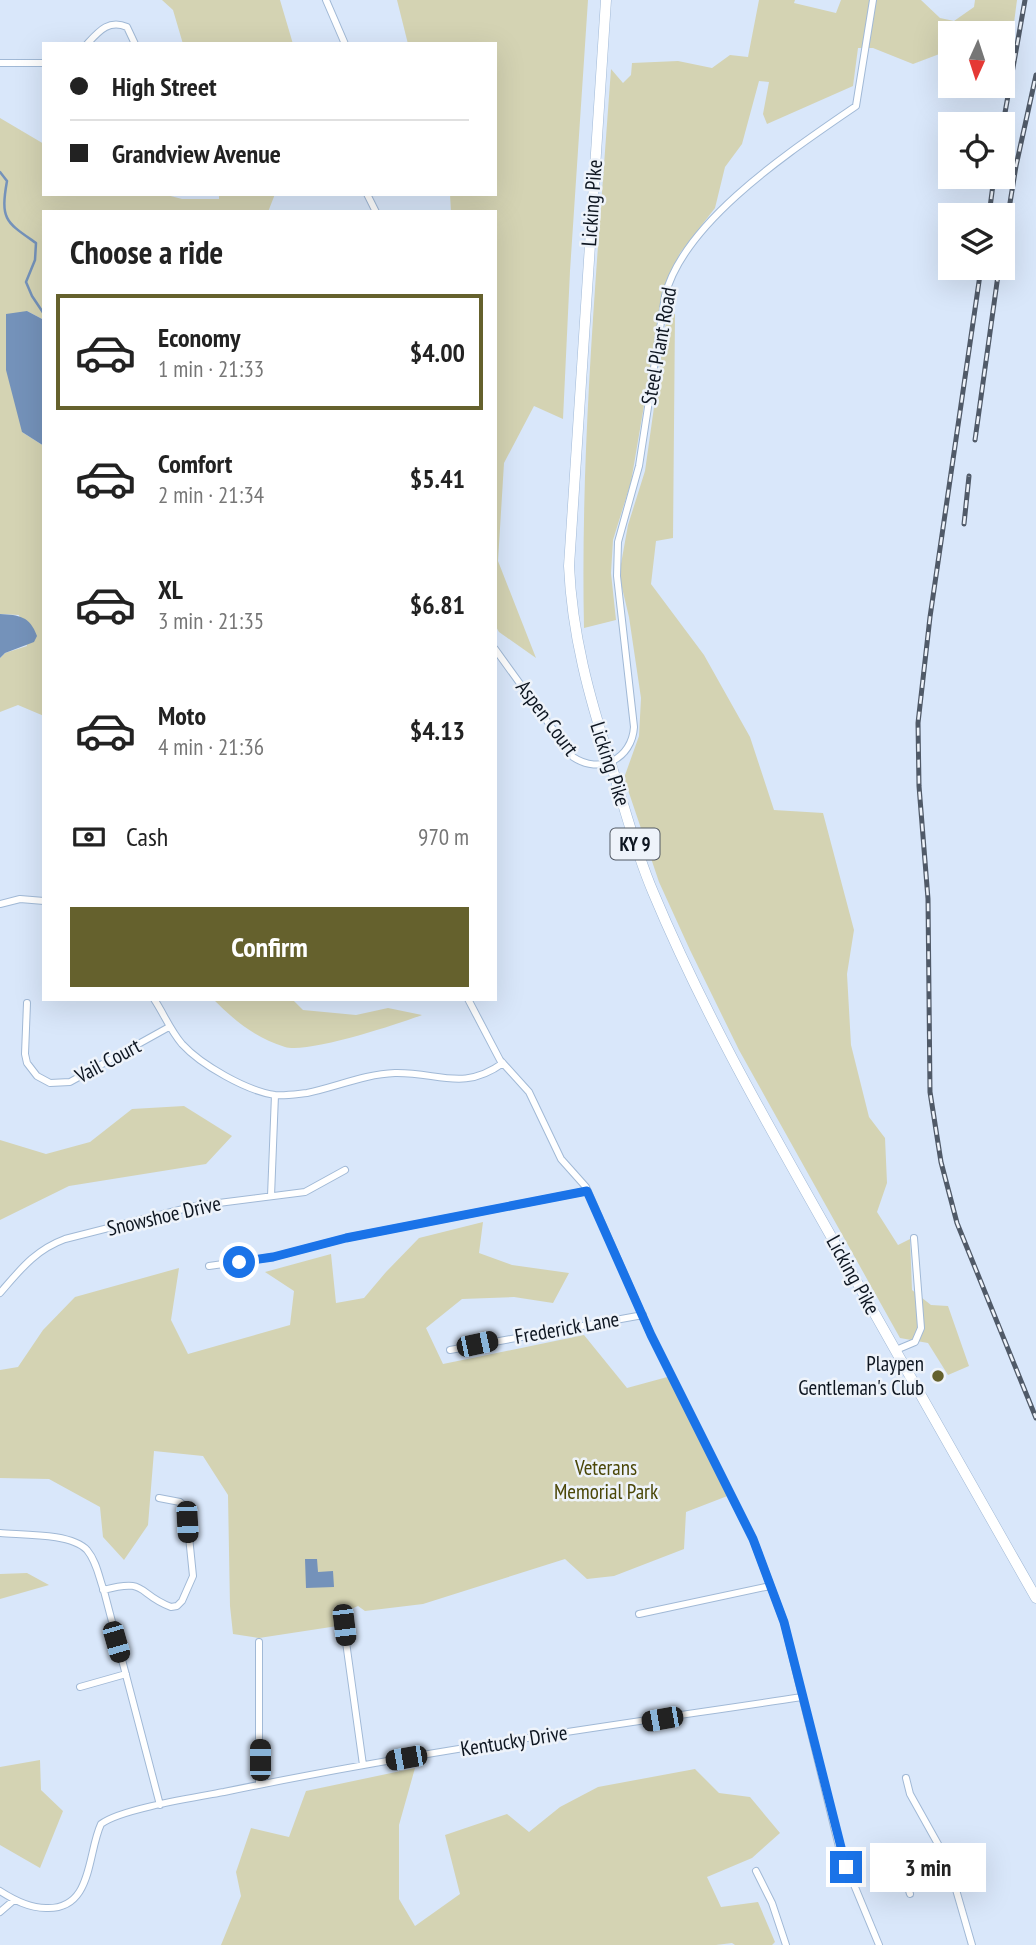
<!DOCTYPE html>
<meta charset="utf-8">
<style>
:root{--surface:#fff;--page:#f6f6f6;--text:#222;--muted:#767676;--line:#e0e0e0;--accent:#65612d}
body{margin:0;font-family:"PT Sans Narrow",sans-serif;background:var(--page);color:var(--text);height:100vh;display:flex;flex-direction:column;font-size:26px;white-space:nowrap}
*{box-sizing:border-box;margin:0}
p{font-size:23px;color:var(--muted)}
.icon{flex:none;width:38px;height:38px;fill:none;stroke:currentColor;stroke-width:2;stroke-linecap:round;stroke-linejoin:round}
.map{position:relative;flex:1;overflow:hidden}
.side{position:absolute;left:42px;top:210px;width:455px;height:791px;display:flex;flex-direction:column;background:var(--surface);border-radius:0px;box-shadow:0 7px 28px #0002}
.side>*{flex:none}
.hud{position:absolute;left:42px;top:42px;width:455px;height:154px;border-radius:0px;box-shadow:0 7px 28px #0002;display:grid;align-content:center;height:154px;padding:0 28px;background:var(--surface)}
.needle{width:46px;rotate:183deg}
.fabs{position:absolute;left:938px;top:21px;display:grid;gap:14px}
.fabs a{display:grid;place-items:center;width:77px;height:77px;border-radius:0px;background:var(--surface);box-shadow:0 7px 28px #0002;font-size:35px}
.end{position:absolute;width:32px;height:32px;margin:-16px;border:9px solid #1a73e8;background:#fff;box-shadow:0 0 0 4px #fff}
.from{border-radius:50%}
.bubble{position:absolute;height:49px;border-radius:0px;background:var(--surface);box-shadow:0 7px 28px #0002;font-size:23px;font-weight:700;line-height:49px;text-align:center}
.car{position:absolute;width:21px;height:42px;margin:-21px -10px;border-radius:9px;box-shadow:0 0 5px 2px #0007;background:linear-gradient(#222 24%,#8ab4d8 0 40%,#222 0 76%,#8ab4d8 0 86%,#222 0)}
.hud b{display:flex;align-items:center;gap:24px;height:66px;font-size:26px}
.hud b+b{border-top:2px solid var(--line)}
.hud i{width:18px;height:18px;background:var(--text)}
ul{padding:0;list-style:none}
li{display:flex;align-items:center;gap:21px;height:116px;margin:0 14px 10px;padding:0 14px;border:4px solid transparent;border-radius:0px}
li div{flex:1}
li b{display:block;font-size:26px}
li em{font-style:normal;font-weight:700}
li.current{border-color:var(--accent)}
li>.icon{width:63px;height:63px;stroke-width:1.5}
h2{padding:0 28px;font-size:32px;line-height:84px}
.pay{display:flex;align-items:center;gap:18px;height:77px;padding:0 28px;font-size:26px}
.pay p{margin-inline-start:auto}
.action{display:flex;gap:14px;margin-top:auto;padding:14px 28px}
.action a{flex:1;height:80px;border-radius:0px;background:var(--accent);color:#fff;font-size:28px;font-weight:700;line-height:80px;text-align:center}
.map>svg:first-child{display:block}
.green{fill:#d4d3b3}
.water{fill:#7492ba}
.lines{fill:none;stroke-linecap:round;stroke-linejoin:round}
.stream{stroke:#7492ba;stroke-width:2.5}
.street-casing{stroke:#a1b9d6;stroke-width:8}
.primary-casing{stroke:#a1b9d6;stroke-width:11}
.street{stroke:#fff;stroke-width:6}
.primary{stroke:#fff;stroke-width:10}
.rail-casing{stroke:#505a68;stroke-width:5}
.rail{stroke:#eef3fa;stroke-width:2.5;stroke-dasharray:8;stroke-linecap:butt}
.route{stroke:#1a73e8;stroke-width:9}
.poi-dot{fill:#65612d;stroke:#eef3fa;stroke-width:2.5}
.labels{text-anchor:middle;stroke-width:5;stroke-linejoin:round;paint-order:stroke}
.shield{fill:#eef3fa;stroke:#515862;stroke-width:2}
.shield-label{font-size:19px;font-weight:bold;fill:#0e1621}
.street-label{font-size:21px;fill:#0e1621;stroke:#eef3fa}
.poi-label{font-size:21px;fill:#0e1621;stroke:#eef3fa;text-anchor:end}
.park-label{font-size:21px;fill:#4b4707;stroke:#eef3fa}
</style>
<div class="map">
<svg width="1036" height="1945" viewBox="0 0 1036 1945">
<rect width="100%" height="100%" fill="#d9e7fa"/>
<path class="green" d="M 162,0 L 280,0 L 293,44 L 183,44 L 173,10 Z
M 397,0 L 588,0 L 570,271 L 563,419 L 534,406 L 504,463 L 498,561 L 536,658 L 499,632 L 495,625 L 495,212 L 451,212 L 450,194 L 495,194 L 495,44 L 408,44 Z
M 759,0 L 795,0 L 794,3 L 836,13 L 841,0 L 921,0 L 940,18 L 954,21 L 974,7 L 975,0 L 1017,0 L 1012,38 L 1003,40 L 1003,33 L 950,33 L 950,50 L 913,64 L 873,48 L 858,48 L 853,86 L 767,124 L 763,114 L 769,82 L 759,81 L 742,144 L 725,167 L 715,208 L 680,253 L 664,288 L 631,482 L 613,540 L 611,573 L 616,620 L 584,628 C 580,442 598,255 611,69 L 623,83 L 631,75 L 632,63 L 678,61 L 712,68 L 730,55 L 748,57 Z
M 0,118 L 44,144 L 44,194 L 163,194 L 182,199 L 219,199 L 219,194 L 275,194 L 268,212 L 44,212 L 44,320 L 27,311 L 22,432 L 44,446 L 44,716 L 18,705 L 0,712 L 0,658 L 5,653 L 27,646 L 19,615 L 0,614 Z
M 675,314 L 673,538 L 656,541 L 651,584 L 704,655 L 750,737 L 774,810 L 823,813 L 854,930 L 847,974 L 851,1045 L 869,1117 L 885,1138 L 887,1183 L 877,1212 L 898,1245 L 910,1239 L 912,1290 L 931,1305 L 948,1306 L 969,1366 L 948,1375 L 928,1343 L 900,1338 L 739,1050 L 690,950 L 659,882 L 624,778 L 639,736 L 641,698 L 629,617 L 619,575 L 628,525 L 645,471 L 667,315 Z
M 213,999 L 292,999 L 303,1010 L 356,1015 L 388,1008 L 422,1015 C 398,1024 307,1054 285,1047 C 254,1037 235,1021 213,999 Z
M 184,1106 L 232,1136 L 206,1164 L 69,1186 L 0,1220 L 0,1140 L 46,1154 L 90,1142 L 132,1109 Z
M 483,1222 L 479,1253 L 512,1265 L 569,1273 L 553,1303 L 514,1297 L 462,1299 L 426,1328 L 443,1364 L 584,1335 L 627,1388 L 671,1376 L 730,1495 L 686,1512 L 684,1549 L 614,1576 L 587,1579 L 565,1559 L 423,1604 L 365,1611 L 358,1606 L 342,1613 L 344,1625 L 259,1638 L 233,1634 L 230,1606 L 228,1495 L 203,1456 L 154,1451 L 148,1525 L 124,1560 L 103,1537 L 100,1507 L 49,1479 L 0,1478 L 0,1370 L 18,1367 L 43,1330 L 75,1297 L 179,1268 L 171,1320 L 188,1354 L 290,1325 L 294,1291 L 265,1272 L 331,1254 L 336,1303 L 364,1298 L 386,1272 L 419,1238 Z
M 27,1573 L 49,1585 L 0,1599 L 0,1574 Z
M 40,1760 L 41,1790 L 63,1811 L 40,1868 L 0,1845 L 0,1767 Z
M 415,1768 L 399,1825 L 399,1899 L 415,1926 L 460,1894 L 445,1835 L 507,1814 L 529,1832 L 560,1807 L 598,1787 L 695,1769 L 719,1793 L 750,1797 L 780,1833 L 752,1858 L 707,1877 L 721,1907 L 758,1902 L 775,1942 L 772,1945 L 735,1945 L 732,1943 L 716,1945 L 221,1945 L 241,1896 L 236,1872 L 251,1828 L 289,1837 L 306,1791 Z"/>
<path class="water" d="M 27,311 L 44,320 L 44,446 L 22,432 L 6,370 L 6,314 Z
M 0,614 C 19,615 30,616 37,636 L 34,642 L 5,653 L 0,658 Z
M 305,1559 L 317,1559 L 318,1572 L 333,1571 L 334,1587 L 306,1588 Z"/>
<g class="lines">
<path class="stream" d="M 0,172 L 7,181 C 0,220 6,222 36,243 L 35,260 L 26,282 L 32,296 L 44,314"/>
<g class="street-casing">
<path id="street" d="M 326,0 L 345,44
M 87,44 C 99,31 109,19 127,27 L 135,44
M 0,63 L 44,63
M 367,194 L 376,212
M 495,649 L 573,757 C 600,775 632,759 634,727 L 617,576 L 618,542 L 639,466 L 665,296 C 684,220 794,149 856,106 L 873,0
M 0,904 L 20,899 L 44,901
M 154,999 C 164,1014 170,1030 182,1044 C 201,1065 247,1091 275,1095 C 284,1096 297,1094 307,1093 C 336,1087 365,1074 395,1073 C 438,1072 463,1092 503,1063
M 468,999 L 500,1060 L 529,1092 L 561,1159 L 586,1187 L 651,1335 L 753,1539 L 784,1622 L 840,1851 L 879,1945
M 27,1003 L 25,1054 L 27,1063 L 37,1076 L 50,1083 L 70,1082 L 169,1027
M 271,1196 L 275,1095
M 209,1266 L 273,1257 L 346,1238 L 587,1191
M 0,1293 C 20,1270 35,1250 65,1239 L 195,1206 L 305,1192 L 345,1170
M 450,1350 L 643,1315
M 896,1350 L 915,1342 L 921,1328 L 914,1238
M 0,1533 C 23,1535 71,1533 87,1550 C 97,1562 99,1578 104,1591 L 160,1805
M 103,1590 C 149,1578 135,1593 171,1607 L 177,1606 L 182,1601 L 193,1576 L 186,1507 L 180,1502 L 159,1498
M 342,1613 L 363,1765
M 639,1614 L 770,1586
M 259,1642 L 259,1784
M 80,1687 L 126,1674
M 906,1778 L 910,1794 L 948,1862 L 972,1945
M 756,1871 L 772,1903 L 786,1945
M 0,1891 C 14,1900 29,1908 46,1908 C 93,1910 87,1854 101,1824 C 120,1809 197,1797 224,1792 C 415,1752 609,1726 802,1697
M 910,1894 L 901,1864 L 942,1850
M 0,1912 L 14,1900"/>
</g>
<g class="primary-casing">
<path id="primary" d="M 606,0 L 569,566 C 572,634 589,697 610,761 C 624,805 635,850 653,892 C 703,1012 768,1125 832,1238 C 900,1358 967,1478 1036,1598"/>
</g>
<use href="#street" class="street"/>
<use href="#primary" class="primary"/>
<g class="rail-casing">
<path id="rail" d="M 1003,124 L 1025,0
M 989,215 L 994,177
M 1003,246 L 1016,166 L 1036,75
M 981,268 L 930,617 L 918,723 L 919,786 L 928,899 L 930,1092 L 941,1162 L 957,1223 L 1036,1418
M 975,440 L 999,268
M 964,524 L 969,476"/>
</g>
<use href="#rail" class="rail"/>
</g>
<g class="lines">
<path class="route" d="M 239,1262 L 273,1257 L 346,1238 L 587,1191 L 651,1335 L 753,1539 L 784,1622 L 846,1867"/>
</g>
<circle class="poi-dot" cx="938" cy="1376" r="7"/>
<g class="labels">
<rect class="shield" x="610.5" y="828.5" width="49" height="31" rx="5"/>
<g class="shield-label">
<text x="635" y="851">KY 9</text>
</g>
<g class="street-label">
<text transform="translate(592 203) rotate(-86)" y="7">Licking Pike</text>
<text transform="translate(659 346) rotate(-80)" y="7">Steel Plant Road</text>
<text transform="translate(547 718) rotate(53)" y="7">Aspen Court</text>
<text transform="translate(610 764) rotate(72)" y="7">Licking Pike</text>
<text transform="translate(108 1061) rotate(-28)" y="7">Vail Court</text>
<text transform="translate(164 1216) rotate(-13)" y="7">Snowshoe Drive</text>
<text transform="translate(853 1275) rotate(61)" y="7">Licking Pike</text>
<text transform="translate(567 1328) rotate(-10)" y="7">Frederick Lane</text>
<text transform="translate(514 1741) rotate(-9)" y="7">Kentucky Drive</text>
</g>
<g class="poi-label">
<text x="924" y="1371">Playpen<tspan x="924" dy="24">Gentleman's Club</tspan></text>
</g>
<g class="park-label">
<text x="606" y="1475">Veterans<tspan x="606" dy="24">Memorial Park</tspan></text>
</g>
</g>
</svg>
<div class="fabs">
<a><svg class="needle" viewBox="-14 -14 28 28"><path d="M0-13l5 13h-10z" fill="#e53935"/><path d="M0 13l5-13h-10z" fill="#767676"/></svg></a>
<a><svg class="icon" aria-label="locate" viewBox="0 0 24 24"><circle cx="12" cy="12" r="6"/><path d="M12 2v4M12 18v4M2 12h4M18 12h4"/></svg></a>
<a><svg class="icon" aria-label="layers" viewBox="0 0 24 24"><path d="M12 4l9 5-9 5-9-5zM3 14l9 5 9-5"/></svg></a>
</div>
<i class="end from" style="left:239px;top:1262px"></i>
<i class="end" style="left:846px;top:1867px"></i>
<div class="bubble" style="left:870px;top:1843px;width:116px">3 min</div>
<i class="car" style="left:477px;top:1344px;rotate:78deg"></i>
<i class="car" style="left:187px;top:1522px;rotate:177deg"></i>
<i class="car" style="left:344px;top:1625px;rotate:173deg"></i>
<i class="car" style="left:116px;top:1642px;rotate:164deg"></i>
<i class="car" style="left:662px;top:1719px;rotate:260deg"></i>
<i class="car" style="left:406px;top:1758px;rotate:260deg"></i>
<i class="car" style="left:260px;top:1760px;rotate:0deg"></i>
<div class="hud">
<b><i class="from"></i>High Street</b>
<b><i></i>Grandview Avenue</b>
</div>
<section class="side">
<h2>Choose a ride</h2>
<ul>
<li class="current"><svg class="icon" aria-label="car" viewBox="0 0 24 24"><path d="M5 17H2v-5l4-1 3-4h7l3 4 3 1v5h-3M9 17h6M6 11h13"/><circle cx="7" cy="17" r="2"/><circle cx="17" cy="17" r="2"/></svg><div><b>Economy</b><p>1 min · 21:33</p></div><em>$4.00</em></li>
<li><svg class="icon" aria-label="car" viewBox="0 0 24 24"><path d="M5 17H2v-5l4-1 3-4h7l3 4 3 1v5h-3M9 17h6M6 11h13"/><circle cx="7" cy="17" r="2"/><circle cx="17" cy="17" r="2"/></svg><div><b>Comfort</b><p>2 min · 21:34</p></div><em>$5.41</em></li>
<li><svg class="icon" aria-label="car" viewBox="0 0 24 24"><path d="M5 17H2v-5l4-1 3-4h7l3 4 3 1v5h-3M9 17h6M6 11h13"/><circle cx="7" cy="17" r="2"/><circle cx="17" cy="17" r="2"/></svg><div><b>XL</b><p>3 min · 21:35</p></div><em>$6.81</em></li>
<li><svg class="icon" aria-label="car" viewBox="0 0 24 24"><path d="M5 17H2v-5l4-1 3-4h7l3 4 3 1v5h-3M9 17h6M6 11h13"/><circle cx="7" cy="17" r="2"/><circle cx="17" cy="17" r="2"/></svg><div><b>Moto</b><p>4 min · 21:36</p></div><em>$4.13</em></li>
</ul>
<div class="pay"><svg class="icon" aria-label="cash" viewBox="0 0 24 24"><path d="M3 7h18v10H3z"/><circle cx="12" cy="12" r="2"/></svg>Cash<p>970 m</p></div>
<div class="action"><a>Confirm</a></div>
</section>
</div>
